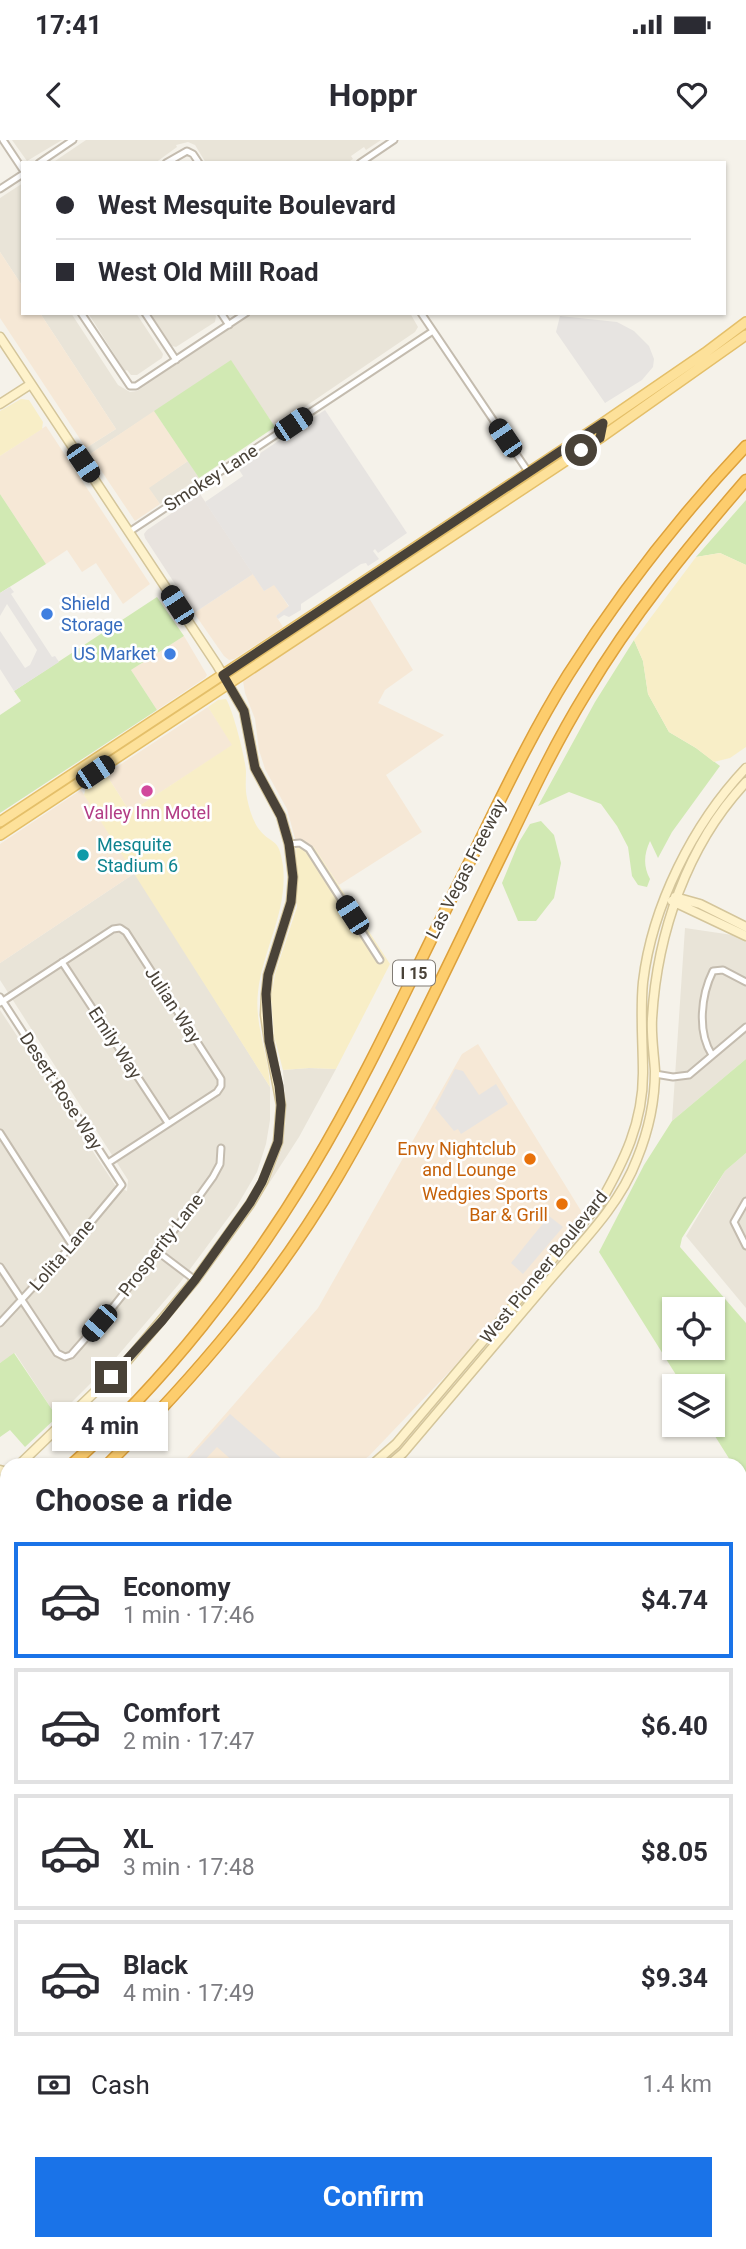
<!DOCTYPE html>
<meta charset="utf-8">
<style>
:root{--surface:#fff;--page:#f2f2f3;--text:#2b2b33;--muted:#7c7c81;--line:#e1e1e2;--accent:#1a73e8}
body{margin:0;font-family:Roboto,sans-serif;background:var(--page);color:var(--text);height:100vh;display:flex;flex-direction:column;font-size:26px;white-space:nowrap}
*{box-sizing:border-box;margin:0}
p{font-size:23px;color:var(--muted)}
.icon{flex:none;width:38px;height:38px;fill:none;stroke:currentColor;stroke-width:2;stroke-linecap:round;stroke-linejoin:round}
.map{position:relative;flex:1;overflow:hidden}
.details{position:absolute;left:0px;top:1318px;width:747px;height:793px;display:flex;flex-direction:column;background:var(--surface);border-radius:21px 21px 0 0;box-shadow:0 2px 5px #0004}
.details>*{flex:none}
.top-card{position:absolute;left:21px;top:21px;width:705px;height:154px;border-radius:0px;box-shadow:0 2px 5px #0004;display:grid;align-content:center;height:154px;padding:0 35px;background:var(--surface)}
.tools{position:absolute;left:662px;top:1157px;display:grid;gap:14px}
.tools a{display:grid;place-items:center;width:63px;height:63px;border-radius:0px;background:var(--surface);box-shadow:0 2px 5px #0004;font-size:35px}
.end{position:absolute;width:32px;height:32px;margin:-16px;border:9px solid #494238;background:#fff;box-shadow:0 0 0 4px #fff}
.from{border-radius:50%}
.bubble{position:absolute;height:49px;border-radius:0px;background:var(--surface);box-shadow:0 2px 5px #0004;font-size:23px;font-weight:700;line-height:49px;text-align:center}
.car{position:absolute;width:21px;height:42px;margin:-21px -10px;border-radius:9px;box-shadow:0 0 5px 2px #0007;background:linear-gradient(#222 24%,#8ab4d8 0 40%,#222 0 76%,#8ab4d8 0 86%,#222 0)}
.top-card b{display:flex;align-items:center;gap:24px;height:66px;font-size:26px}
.top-card b+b{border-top:2px solid var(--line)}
.top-card i{width:18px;height:18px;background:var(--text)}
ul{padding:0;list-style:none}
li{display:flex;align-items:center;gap:21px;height:116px;margin:0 14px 10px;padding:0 21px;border:4px solid var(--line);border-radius:0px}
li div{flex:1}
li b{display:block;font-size:26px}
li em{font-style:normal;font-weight:700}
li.on{border-color:var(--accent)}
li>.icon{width:63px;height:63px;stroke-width:1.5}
h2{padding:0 35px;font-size:32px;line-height:84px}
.pay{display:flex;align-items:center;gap:18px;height:77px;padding:0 35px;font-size:26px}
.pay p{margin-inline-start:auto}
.button{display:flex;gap:14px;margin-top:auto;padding:14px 35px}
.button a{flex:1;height:80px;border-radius:0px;background:var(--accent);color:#fff;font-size:28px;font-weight:700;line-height:80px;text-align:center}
.status{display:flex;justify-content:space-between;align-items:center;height:49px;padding:0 35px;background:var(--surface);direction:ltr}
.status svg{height:19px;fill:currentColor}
header{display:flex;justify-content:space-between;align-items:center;height:91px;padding:0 35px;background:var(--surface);font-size:32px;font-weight:700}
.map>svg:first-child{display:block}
.residential{fill:#e9e4d8}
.commercial{fill:#f6e8d6}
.industrial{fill:#e8e3de}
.green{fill:#d1e9b3;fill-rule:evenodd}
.sand{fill:#f8eec7}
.parking{fill:#e7e4e1}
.water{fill:#a7d3f0}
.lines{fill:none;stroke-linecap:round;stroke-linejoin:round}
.stream{stroke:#a7d3f0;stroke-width:2}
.street-casing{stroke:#c4bcaf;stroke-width:9}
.secondary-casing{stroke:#d4c59a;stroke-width:11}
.primary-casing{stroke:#e4bf69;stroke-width:12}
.highway-casing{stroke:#dda13c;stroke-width:13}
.street{stroke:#fff;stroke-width:5}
.secondary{stroke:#fef2cb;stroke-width:8}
.primary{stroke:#fde19a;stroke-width:9}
.highway{stroke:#fdcd6d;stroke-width:10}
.route{stroke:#494238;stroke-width:9}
.shop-dot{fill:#3f7fe0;stroke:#fff;stroke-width:2.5}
.hotel-dot{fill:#d1479c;stroke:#fff;stroke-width:2.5}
.culture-dot{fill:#0f9aa8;stroke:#fff;stroke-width:2.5}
.food-dot{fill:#e8710a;stroke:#fff;stroke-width:2.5}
.labels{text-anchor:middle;stroke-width:5;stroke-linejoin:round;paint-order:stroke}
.shield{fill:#fff;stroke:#807b74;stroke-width:2}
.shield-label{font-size:16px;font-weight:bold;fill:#494238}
.street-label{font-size:18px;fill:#494238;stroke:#fff}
.shop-label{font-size:18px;fill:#366cbe;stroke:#fff;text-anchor:start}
.hotel-label{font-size:18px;fill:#b23c85;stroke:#fff}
.culture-label{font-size:18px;fill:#0d838f;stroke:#fff;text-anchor:start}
.food-label{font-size:18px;fill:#c56008;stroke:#fff;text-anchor:end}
</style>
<div class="status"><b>17:41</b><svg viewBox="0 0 49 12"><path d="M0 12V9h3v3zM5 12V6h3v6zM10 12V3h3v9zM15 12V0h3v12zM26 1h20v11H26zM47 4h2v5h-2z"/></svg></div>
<header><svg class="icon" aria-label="back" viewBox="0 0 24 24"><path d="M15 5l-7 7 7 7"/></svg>Hoppr<svg class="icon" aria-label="heart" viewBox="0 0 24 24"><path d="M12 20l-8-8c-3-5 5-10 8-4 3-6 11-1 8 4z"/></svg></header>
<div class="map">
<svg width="746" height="2109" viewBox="0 0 746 2109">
<rect width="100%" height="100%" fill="#f5f2ea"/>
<path class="residential" d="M 12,0 L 62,0 L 27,21 Z
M 86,0 L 381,0 L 366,10 L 364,7 L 351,16 L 353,19 L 347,23 L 206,23 L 195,5 L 188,2 L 176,5 L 177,7 L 155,23 L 52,23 Z
M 23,43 L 23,147 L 0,112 L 0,58 Z
M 40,173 L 71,173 L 118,245 L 130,252 L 137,251 L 250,173 L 410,173 L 418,187 L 415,192 L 275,287 L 231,221 L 90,314 L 86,308 L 116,289 Z
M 88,173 L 136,173 L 163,214 L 162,218 L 137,235 L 131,235 L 127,230 L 125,231 Z
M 150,173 L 214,173 L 216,176 L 215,182 L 176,207 L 172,206 Z
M 188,321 L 199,338 L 160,364 L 148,348 Z
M 135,733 L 270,947 L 270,980 L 266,1004 L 257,1032 L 237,1066 L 179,1144 L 114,1220 L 57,1277 L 15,1213 L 0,1223 L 0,870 L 115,1045 L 127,1051 L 128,1040 L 0,840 L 0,823 Z
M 685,788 L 746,797 L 746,919 L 672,981 Z
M 309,928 L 336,929 L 299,997 L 268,1045 L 282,1008 L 286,979 L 283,930 Z
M 746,1013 L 746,1168 L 686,1096 L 725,1031 Z
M 740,1333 L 746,1340 L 746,1533 L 740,1524 Z
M 7,1600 L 7,1664 L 0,1714 L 0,1603 Z"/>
<path class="commercial" d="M 0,112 L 23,147 L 23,173 L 40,173 L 116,289 L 86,308 L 0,178 Z
M 154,271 L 188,321 L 149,348 L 160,364 L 135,381 L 90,314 Z
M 46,286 L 150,444 L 123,464 L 96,423 L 82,432 L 67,410 L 46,424 L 0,354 L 0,316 Z
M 253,434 L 264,451 L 274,444 L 289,467 L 276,476 L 283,487 L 234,519 L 229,520 L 224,516 L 194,473 Z
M 369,458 L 413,530 L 385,550 L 378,563 L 444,595 L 386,635 L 422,692 L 339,745 L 314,707 L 309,711 L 296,702 L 287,669 L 265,629 L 259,610 L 255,579 L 245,553 L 243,541 Z
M 184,496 L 207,535 L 205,538 L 157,570 L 131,530 Z
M 208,567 L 233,605 L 130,672 L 106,634 Z
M 81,650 L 135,733 L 0,823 L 0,704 Z
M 478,904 L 583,1074 L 452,1229 L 369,1316 L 356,1325 L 181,1325 L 318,1168 L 462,914 Z
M 7,1472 L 7,1558 L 0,1562 L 0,1477 Z"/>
<path class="industrial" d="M 200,354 L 253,434 L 194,473 L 145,398 L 144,394 L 147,390 Z"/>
<path class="green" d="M 231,220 L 275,287 L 199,338 L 154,271 Z
M 0,354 L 46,424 L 0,453 Z
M 746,360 L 746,425 L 720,413 L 696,417 Z
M 157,457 L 184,496 L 131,530 L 157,570 L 0,673 L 0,575 L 21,561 L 14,551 Z
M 634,500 L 643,521 L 648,554 L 669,592 L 696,608 L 720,626 L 672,692 L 658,718 L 650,701 C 644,714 643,726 650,739 L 647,747 L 638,745 L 632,736 L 628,707 L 617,686 L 601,664 L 569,652 L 538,666 L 595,562 Z
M 541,681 L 554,695 L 561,723 L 554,758 L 536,781 L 518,781 L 502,743 L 519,702 L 530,684 Z
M 746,919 L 746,1013 L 725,1031 L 682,1098 L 680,1107 L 746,1183 L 746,1339 L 740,1332 L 740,1325 L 734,1325 L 730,1320 L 708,1285 L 712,1284 L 712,1246 L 683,1246 L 599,1112 L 644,1025 L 672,981 ZM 674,1169 L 712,1169 L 712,1208 L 674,1208 Z
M 14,1213 L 57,1277 L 25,1307 L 10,1290 L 0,1297 L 0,1223 Z
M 740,1524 L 746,1533 L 746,1714 L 740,1732 Z
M 7,1664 L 7,1877 L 0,1880 L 0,1714 Z"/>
<path class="sand" d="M 21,259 L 29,260 L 43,282 L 42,289 L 0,316 L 0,271 Z
M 720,413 L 746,425 L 746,607 L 730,618 L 714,622 L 696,608 L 669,592 L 648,554 L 643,521 L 634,500 L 696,417 Z
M 226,559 C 233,570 245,617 246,631 C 246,640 245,648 247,658 C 249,668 252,679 258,688 C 271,706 279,695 283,726 C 288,771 263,809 258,852 C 254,885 269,915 270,947 L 84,655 L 86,647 L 106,634 L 130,672 L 232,605 L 208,567 L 218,560 Z
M 296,702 L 309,711 L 314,707 L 390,824 L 336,929 L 309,928 L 283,930 L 274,896 L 271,859 L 275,834 L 297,767 Z"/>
<path class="parking" d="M 560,176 L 617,182 L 634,191 L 649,206 L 654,219 L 653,227 L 642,240 L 605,263 L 556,192 Z
M 325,270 L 407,393 L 378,413 L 375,409 L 373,411 L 379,419 L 368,426 L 366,423 L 361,424 L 301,464 L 301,470 L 289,477 L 284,475 L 278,479 L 276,476 L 289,466 L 274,445 L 264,451 L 205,362 L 243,336 L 238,328 Z
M 10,447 L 14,452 L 11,454 L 52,517 L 55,516 L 59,522 L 14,551 L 0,529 L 0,491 L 25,528 L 30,525 L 37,510 L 7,464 L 0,476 L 0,453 Z
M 455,929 L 463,931 L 479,955 L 496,944 L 508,964 L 461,994 L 458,989 L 454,991 L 435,968 Z
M 549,1076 L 563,1087 L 523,1134 L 511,1123 Z
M 230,1274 L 289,1325 L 234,1325 L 235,1323 L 217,1307 L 200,1325 L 183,1325 Z"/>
<path class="water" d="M 746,1885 L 746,1998 L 740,2005 L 740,1887 Z"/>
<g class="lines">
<path class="stream" d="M 740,1764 L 746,1767"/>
<g class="street-casing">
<path id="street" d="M 3,0 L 23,30
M 39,23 L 73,0
M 166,23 L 187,11 L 193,14 L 199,23
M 360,23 L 394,0
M 0,49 L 23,34
M 81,173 L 130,246 L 136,246 L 246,173
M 145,173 L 176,220
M 221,173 L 229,185
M 421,173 L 529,333
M 129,392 L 433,191
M 289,704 L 300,703 L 309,709 L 380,820
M 62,822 L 168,983
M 0,857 L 122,1045 L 72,1105 L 0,1183
M 0,863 L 113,789 L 120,788 L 126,792 L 221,939 L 221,946 L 217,952 L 108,1023
M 712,915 C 697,892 701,855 713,831 L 723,830 L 746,842
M 655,934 L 673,937 L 689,935 L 746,887
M 0,993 L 72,1105
M 746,1061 L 734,1082 L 746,1106
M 158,1112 L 195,1140
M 0,1127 L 57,1213 L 65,1217 L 71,1215 L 113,1167 L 179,1084 L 213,1037 L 220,1024 L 221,1008
M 740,1461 L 746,1462
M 740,1741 L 746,1744
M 264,2104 L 271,2109"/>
</g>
<g class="secondary-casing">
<path id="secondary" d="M 0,197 L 217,525 L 244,571 L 255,628 L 281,676 L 289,704 L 293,737 L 291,762 L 268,835 L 266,854 L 265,875 L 269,901 L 281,965 L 278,1002 L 263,1042 L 250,1064 L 195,1140 L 128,1220 L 19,1325
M 0,264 L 31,244
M 675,757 L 700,764 L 746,787
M 672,761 L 746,796
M 372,1325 L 396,1304 L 600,1063 C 624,1021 643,983 643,933 C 643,903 640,872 643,842 C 652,766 693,684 746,628
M 389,1325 L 403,1313 C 451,1256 499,1200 547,1143 C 579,1105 619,1067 637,1019 C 648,992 655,961 655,931 C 654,914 651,896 652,879 C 657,793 687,705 746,642
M 0,1330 L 7,1332
M 0,1342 L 7,1336
M 0,1572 L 7,1567
M 0,1589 L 7,1584
M 0,2108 L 7,2101"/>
</g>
<g class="primary-casing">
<path id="primary" d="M 0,682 L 603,283 L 705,213 L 746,182
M 0,695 L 600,298 L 746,195"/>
</g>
<g class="highway-casing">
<path id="highway" d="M 71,1325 C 164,1243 248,1135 312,1028 C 368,935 413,834 462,737 C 496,669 528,599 568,535 C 620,453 680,376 746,306
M 107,1325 C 194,1238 274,1145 337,1038 C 401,929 453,813 509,700 C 533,650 557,600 586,553 C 632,476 688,407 746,340
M 0,1385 L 7,1380
M 0,1416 L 7,1410"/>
</g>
<use href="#street" class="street"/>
<use href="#secondary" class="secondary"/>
<use href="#primary" class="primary"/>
<use href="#highway" class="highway"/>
</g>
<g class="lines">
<path class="route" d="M 111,1237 L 162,1181 L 195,1140 L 250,1063 L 262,1042 L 278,1002 L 281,965 L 279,946 L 269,901 L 266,854 L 268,835 L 291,762 L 293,737 L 289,704 L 281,676 L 255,628 L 244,571 L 223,535 L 603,283 L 600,298 L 581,310"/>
</g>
<g class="shop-dot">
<circle cx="47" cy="474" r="7"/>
<circle cx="170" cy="514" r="7"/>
</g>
<circle class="hotel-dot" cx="147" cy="651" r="7"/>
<circle class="culture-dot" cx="83" cy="715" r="7"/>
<g class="food-dot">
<circle cx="530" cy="1019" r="7"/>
<circle cx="562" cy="1064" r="7"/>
</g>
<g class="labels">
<rect class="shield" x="393" y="820.5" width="42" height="25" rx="5"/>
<g class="shield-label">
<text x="414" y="839">I 15</text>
</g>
<g class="street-label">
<text transform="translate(211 338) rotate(-33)" y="6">Smokey Lane</text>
<text transform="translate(466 729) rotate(-63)" y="6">Las Vegas Freeway</text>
<text transform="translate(173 865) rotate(57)" y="6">Julian Way</text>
<text transform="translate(115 903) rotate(57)" y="6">Emily Way</text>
<text transform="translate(61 951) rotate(57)" y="6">Desert Rose Way</text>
<text transform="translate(161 1105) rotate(-52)" y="6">Prosperity Lane</text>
<text transform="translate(62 1115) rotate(-49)" y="6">Lolita Lane</text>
<text transform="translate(544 1127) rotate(-51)" y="6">West Pioneer Boulevard</text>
</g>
<g class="shop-label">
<text x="61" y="470">Shield<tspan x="61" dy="21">Storage</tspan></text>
<text x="156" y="520" text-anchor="end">US Market</text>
</g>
<g class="hotel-label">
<text x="147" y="679">Valley Inn Motel</text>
</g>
<g class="culture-label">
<text x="97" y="711">Mesquite<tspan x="97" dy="21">Stadium 6</tspan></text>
</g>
<g class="food-label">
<text x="516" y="1015">Envy Nightclub<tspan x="516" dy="21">and Lounge</tspan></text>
<text x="548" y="1060">Wedgies Sports<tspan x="548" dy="21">Bar &amp; Grill</tspan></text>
</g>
</g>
</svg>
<div class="tools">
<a><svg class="icon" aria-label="locate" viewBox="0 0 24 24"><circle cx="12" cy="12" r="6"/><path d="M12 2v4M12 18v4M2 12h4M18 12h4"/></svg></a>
<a><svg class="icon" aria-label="layers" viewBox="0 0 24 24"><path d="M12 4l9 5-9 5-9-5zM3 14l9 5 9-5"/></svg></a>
</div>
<i class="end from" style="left:581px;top:310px"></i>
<i class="end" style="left:111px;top:1237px"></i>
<div class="bubble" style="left:52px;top:1262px;width:116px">4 min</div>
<i class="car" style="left:293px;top:284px;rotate:56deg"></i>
<i class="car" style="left:505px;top:298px;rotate:326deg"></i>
<i class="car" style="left:83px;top:323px;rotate:146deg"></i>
<i class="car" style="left:177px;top:465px;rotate:327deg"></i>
<i class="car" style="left:95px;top:632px;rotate:56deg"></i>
<i class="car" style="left:352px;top:775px;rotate:327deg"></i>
<i class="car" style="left:99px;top:1183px;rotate:221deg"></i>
<div class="top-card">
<b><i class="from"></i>West Mesquite Boulevard</b>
<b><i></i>West Old Mill Road</b>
</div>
<section class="details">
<h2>Choose a ride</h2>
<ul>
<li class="on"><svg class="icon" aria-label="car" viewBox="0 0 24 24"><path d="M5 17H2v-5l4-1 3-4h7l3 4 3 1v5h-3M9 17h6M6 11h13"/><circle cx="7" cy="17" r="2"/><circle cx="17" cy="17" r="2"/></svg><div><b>Economy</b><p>1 min · 17:46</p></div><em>$4.74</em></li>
<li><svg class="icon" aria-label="car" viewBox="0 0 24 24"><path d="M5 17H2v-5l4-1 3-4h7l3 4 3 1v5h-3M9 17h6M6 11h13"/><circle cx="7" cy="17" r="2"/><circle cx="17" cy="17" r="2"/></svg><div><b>Comfort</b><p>2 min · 17:47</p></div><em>$6.40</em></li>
<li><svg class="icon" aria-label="car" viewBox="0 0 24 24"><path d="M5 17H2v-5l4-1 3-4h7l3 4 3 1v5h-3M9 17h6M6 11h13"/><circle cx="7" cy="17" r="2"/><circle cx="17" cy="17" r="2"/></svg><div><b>XL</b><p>3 min · 17:48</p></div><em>$8.05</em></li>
<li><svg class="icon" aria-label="car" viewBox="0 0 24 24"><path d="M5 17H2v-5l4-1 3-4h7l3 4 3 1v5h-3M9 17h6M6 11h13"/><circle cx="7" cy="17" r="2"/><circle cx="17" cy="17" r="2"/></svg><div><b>Black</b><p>4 min · 17:49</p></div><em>$9.34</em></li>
</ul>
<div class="pay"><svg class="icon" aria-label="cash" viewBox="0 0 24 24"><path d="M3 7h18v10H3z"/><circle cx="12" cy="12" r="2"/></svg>Cash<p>1.4 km</p></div>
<div class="button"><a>Confirm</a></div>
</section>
</div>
